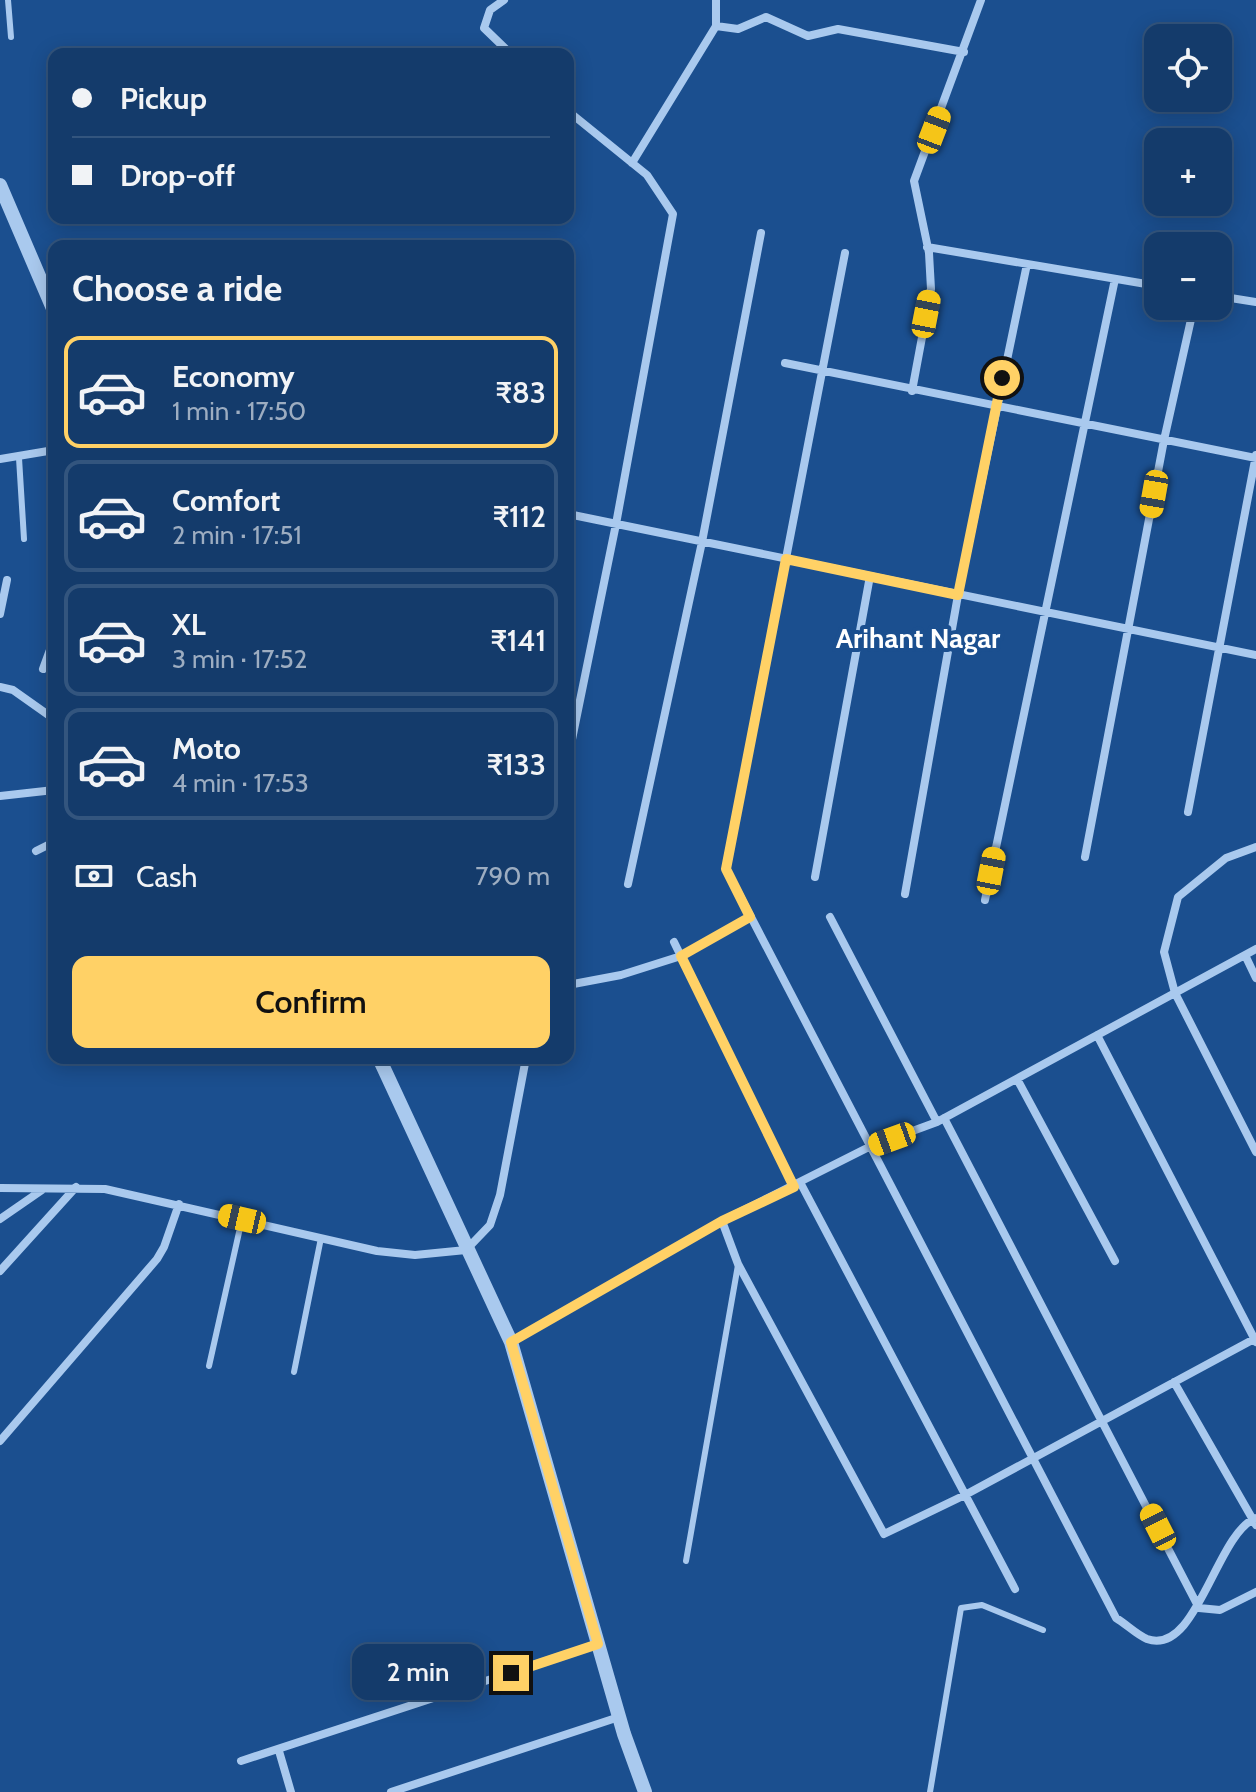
<!DOCTYPE html>
<meta charset="utf-8">
<style>
:root{--surface:#143b6b;--page:#214673;--text:#f1f3f6;--muted:#9dadc1;--line:#33557e;--accent:#ffd166}
body{margin:0;font-family:Cabin,sans-serif;background:var(--page);color:var(--text);height:100vh;display:flex;flex-direction:column;font-size:30px;white-space:nowrap}
*{box-sizing:border-box;margin:0}
p{font-size:26px;color:var(--muted)}
.icon{flex:none;width:44px;height:44px;fill:none;stroke:currentColor;stroke-width:2;stroke-linecap:round;stroke-linejoin:round}
.map{position:relative;flex:1;overflow:hidden}
.drawer{position:absolute;left:48px;top:240px;width:526px;height:824px;display:flex;flex-direction:column;background:var(--surface);border-radius:16px;box-shadow:0 4px 20px #0003,0 0 0 2px var(--line)}
.drawer>*{flex:none}
.hud{position:absolute;left:48px;top:48px;width:526px;height:176px;border-radius:16px;box-shadow:0 4px 20px #0003,0 0 0 2px var(--line);display:grid;align-content:center;height:176px;padding:0 24px;background:var(--surface)}
.tools{position:absolute;left:1144px;top:24px;display:grid;gap:16px}
.tools a{display:grid;place-items:center;width:88px;height:88px;border-radius:16px;background:var(--surface);box-shadow:0 4px 20px #0003,0 0 0 2px var(--line);font-size:40px}
.end{position:absolute;width:36px;height:36px;margin:-18px;border:10px solid #ffd166;background:#111;box-shadow:0 0 0 4px #111}
.from{border-radius:50%}
.bubble{position:absolute;height:56px;border-radius:16px;background:var(--surface);box-shadow:0 4px 20px #0003,0 0 0 2px var(--line);font-size:26px;font-weight:600;line-height:56px;text-align:center}
.car{position:absolute;width:24px;height:48px;margin:-24px -12px;border-radius:10px;box-shadow:0 0 6px 2px #0007;background:linear-gradient(#f5c518 24%,#345 0 40%,#f5c518 0 76%,#345 0 86%,#f5c518 0)}
.hud b{display:flex;align-items:center;gap:28px;height:76px;font-size:30px}
.hud b+b{border-top:2px solid var(--line)}
.hud i{width:20px;height:20px;background:var(--text)}
ul{padding:0;list-style:none}
li{display:flex;align-items:center;gap:24px;height:112px;margin:0 16px 12px;padding:0 8px;border:4px solid var(--line);border-radius:16px}
li div{flex:1}
li b{display:block;font-size:30px}
li em{font-style:normal;font-weight:600}
li.selected{border-color:var(--accent)}
li>.icon{width:72px;height:72px;stroke-width:1.5}
h2{padding:0 24px;font-size:36px;line-height:96px}
.pay{display:flex;align-items:center;gap:20px;height:88px;padding:0 24px;font-size:30px}
.pay p{margin-inline-start:auto}
.action{display:flex;gap:16px;margin-top:auto;padding:16px 24px}
.action a{flex:1;height:92px;border-radius:16px;background:var(--accent);color:#111;font-size:32px;font-weight:600;line-height:92px;text-align:center}
.map>svg:first-child{display:block}
.lines{fill:none;stroke-linecap:round;stroke-linejoin:round}
.service{stroke:#a9c9ee;stroke-width:6}
.minor{stroke:#a9c9ee;stroke-width:8}
.tertiary{stroke:#a9c9ee;stroke-width:14}
.route{stroke:#ffd166;stroke-width:10}
.labels{text-anchor:middle;stroke-width:8;stroke-linejoin:round;paint-order:stroke}
.neighbourhood-label{font-size:28px;font-weight:bold;fill:#fff;stroke:#1b4f8f}
</style>
<div class="map">
<svg width="1256" height="1792" viewBox="0 0 1256 1792">
<rect width="100%" height="100%" fill="#1b4f8f"/>
<g class="lines">
<path class="service" d="M 8,0 L 11,37
M 19,458 L 24,539
M 209,1366 L 242,1219
M 294,1372 L 321,1238
M 686,1561 L 738,1265
M 930,1792 L 961,1608 L 982,1605 L 1043,1630"/>
<path class="minor" d="M 504,0 L 490,10 L 484,28 L 511,54
M 716,26 L 738,29 L 766,17 L 808,36 L 838,29 L 964,52
M 568,111 L 647,175 L 673,214 L 616,524 L 568,759
M 632,163 L 716,26 L 716,0
M 927,247 L 1158,286
M 845,253 L 726,869 L 1116,1618 C 1126,1624 1137,1635 1147,1639 C 1197,1657 1216,1533 1256,1518
M 1218,296 L 1256,302
M 785,363 L 1256,458
M 912,391 L 931,289 L 929,253 L 914,181 L 981,0
M 0,459 L 54,450
M 568,514 L 1256,655
M 0,614 L 7,580
M 43,669 L 54,639
M 0,687 L 13,690 L 54,719
M 0,796 L 54,790
M 1188,812 L 1256,455
M 1256,847 L 1226,858 L 1178,897 L 1164,952 L 1175,993 L 1256,1152
M 36,851 L 54,842
M 1085,857 L 1164,440 L 1194,306
M 815,877 L 870,576
M 628,884 L 702,542 L 761,233
M 905,894 L 958,595 L 1027,264
M 985,900 L 1115,279
M 830,917 L 937,1122
M 674,942 L 794,1187
M 1245,955 L 1256,978
M 568,985 L 621,975 L 681,956 L 750,917
M 1097,1035 L 1256,1342
M 1017,1079 L 1115,1261
M 944,1118 L 1199,1608 L 1220,1610 L 1256,1592
M 801,1184 L 1015,1589
M 0,1188 L 105,1189 L 377,1251 L 415,1255 L 466,1250 L 490,1225 L 500,1195 L 526,1058
M 0,1219 L 42,1190
M 722,1221 L 738,1264 L 884,1534 L 965,1495 L 1256,1338
M 0,1271 L 76,1187
M 511,1342 L 722,1221 L 869,1147 L 937,1122 L 1256,949
M 1174,1382 L 1256,1525
M 0,1441 L 157,1259 L 164,1247 L 179,1204
M 279,1751 L 291,1792
M 241,1761 L 598,1644
M 391,1792 L 619,1717"/>
<path class="tertiary" d="M 0,185 L 54,311
M 379,1058 L 511,1342 L 624,1734 L 645,1792"/>
</g>
<g class="lines">
<path class="route" d="M 511,1673 L 598,1644 L 511,1342 L 722,1221 L 794,1187 L 681,956 L 750,917 L 726,869 L 786,559 L 958,595 L 1002,378"/>
</g>
<g class="labels">
<g class="neighbourhood-label">
<text x="918" y="648">Arihant Nagar</text>
</g>
</g>
</svg>
<div class="tools">
<a><svg class="icon" aria-label="locate" viewBox="0 0 24 24"><circle cx="12" cy="12" r="6"/><path d="M12 2v4M12 18v4M2 12h4M18 12h4"/></svg></a>
<a>+</a>
<a>−</a>
</div>
<i class="end from" style="left:1002px;top:378px"></i>
<i class="end" style="left:511px;top:1673px"></i>
<div class="bubble" style="left:352px;top:1644px;width:132px">2 min</div>
<i class="car" style="left:934px;top:130px;rotate:21deg"></i>
<i class="car" style="left:926px;top:314px;rotate:11deg"></i>
<i class="car" style="left:1154px;top:494px;rotate:190deg"></i>
<i class="car" style="left:991px;top:871px;rotate:11deg"></i>
<i class="car" style="left:892px;top:1139px;rotate:250deg"></i>
<i class="car" style="left:242px;top:1219px;rotate:283deg"></i>
<i class="car" style="left:1158px;top:1527px;rotate:333deg"></i>
<div class="hud">
<b><i class="from"></i>Pickup</b>
<b><i></i>Drop-off</b>
</div>
<section class="drawer">
<h2>Choose a ride</h2>
<ul>
<li class="selected"><svg class="icon" aria-label="car" viewBox="0 0 24 24"><path d="M5 17H2v-5l4-1 3-4h7l3 4 3 1v5h-3M9 17h6M6 11h13"/><circle cx="7" cy="17" r="2"/><circle cx="17" cy="17" r="2"/></svg><div><b>Economy</b><p>1 min · 17:50</p></div><em>₹83</em></li>
<li><svg class="icon" aria-label="car" viewBox="0 0 24 24"><path d="M5 17H2v-5l4-1 3-4h7l3 4 3 1v5h-3M9 17h6M6 11h13"/><circle cx="7" cy="17" r="2"/><circle cx="17" cy="17" r="2"/></svg><div><b>Comfort</b><p>2 min · 17:51</p></div><em>₹112</em></li>
<li><svg class="icon" aria-label="car" viewBox="0 0 24 24"><path d="M5 17H2v-5l4-1 3-4h7l3 4 3 1v5h-3M9 17h6M6 11h13"/><circle cx="7" cy="17" r="2"/><circle cx="17" cy="17" r="2"/></svg><div><b>XL</b><p>3 min · 17:52</p></div><em>₹141</em></li>
<li><svg class="icon" aria-label="car" viewBox="0 0 24 24"><path d="M5 17H2v-5l4-1 3-4h7l3 4 3 1v5h-3M9 17h6M6 11h13"/><circle cx="7" cy="17" r="2"/><circle cx="17" cy="17" r="2"/></svg><div><b>Moto</b><p>4 min · 17:53</p></div><em>₹133</em></li>
</ul>
<div class="pay"><svg class="icon" aria-label="cash" viewBox="0 0 24 24"><path d="M3 7h18v10H3z"/><circle cx="12" cy="12" r="2"/></svg>Cash<p>790 m</p></div>
<div class="action"><a>Confirm</a></div>
</section>
</div>
